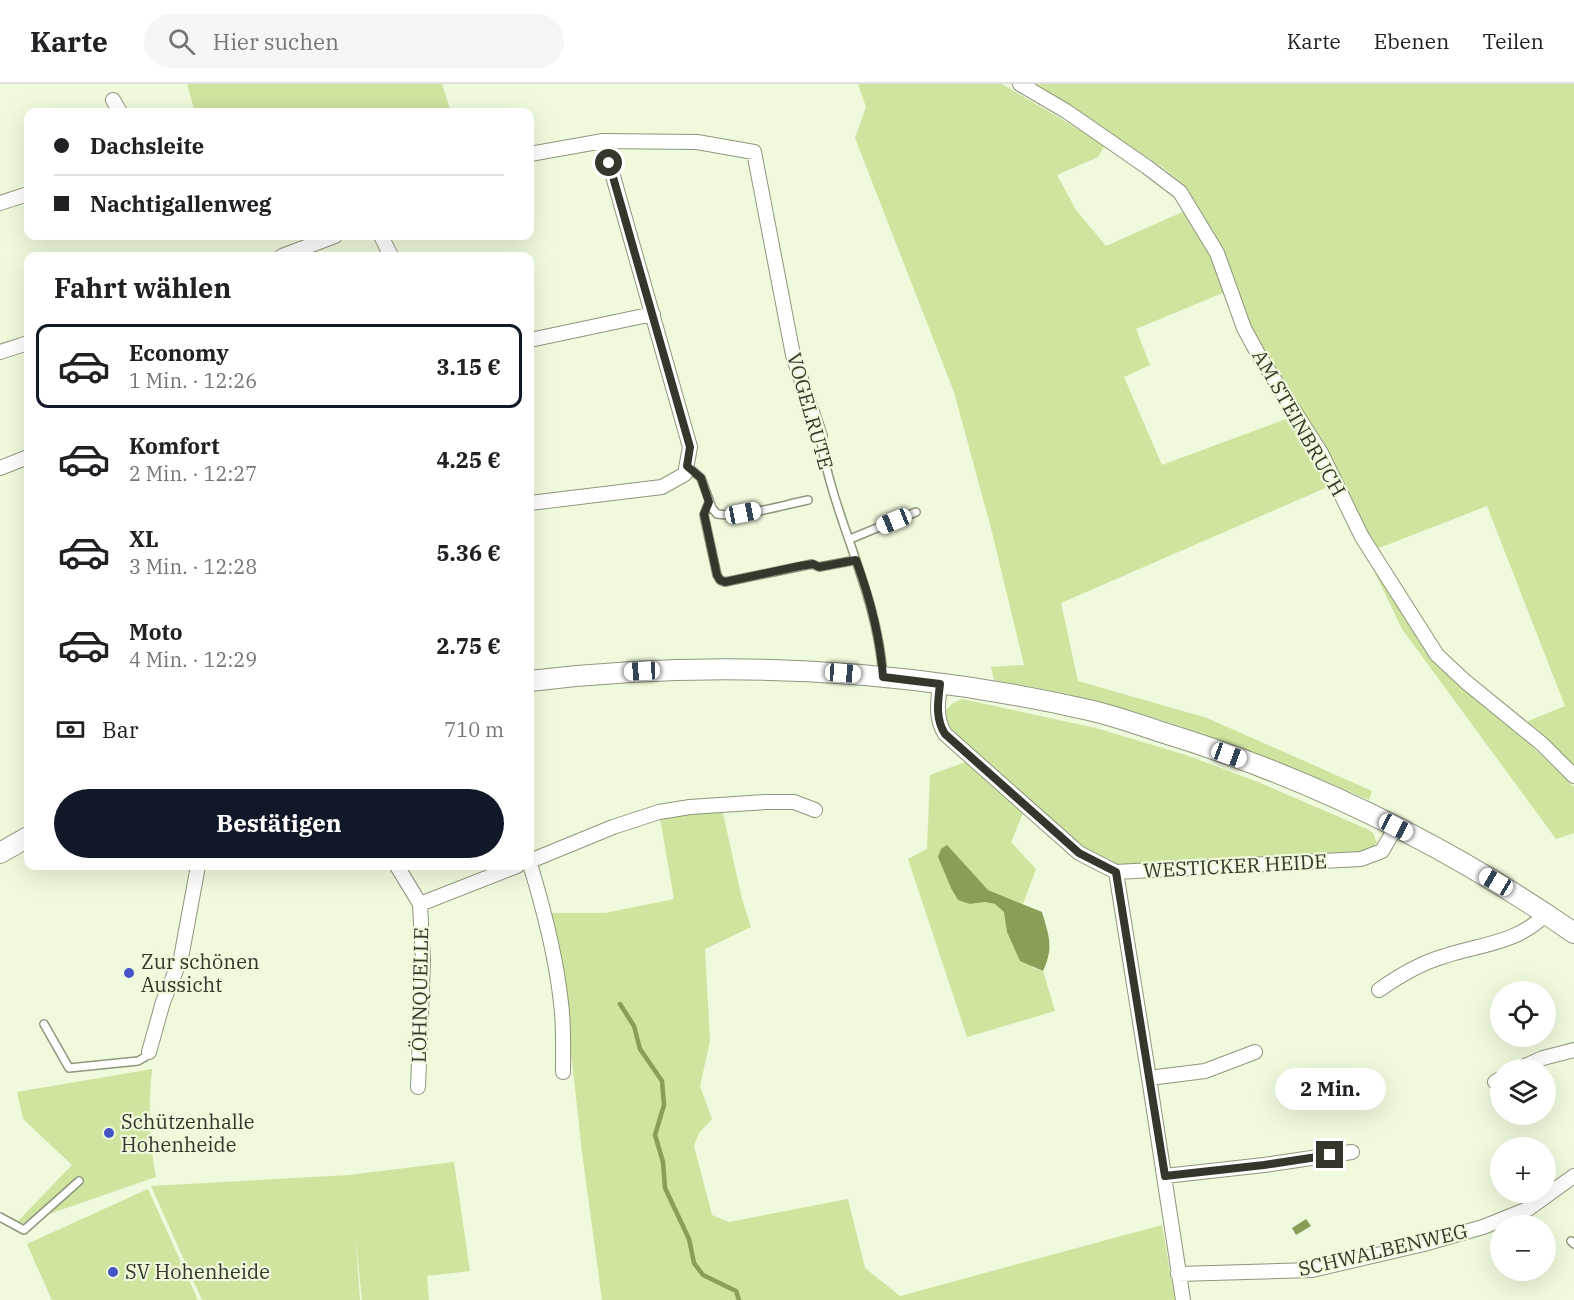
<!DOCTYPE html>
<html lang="de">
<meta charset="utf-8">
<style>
:root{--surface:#fff;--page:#f6f6f6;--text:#202124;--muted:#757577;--line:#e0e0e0;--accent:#111827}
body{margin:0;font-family:"IBM Plex Serif",serif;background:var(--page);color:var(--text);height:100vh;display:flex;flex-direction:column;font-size:22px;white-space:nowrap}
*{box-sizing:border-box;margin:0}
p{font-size:20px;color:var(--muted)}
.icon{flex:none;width:33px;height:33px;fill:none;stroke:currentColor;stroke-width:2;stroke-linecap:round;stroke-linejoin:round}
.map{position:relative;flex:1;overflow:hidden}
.details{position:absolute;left:24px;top:168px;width:510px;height:618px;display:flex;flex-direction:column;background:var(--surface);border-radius:12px;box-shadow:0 6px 24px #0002}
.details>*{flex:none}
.hud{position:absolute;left:24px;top:24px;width:510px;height:132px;border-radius:12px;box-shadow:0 6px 24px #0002;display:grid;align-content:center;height:132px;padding:0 30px;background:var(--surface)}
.buttons{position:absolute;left:1490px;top:897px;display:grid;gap:12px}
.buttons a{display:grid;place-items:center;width:66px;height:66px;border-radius:50%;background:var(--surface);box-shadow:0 6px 24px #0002;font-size:30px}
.end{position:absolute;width:27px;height:27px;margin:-14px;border:8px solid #33372c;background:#fff;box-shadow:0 0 0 3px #fff}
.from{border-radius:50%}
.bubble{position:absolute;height:42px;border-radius:21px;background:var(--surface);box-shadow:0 6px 24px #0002;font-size:20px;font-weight:700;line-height:42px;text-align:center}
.car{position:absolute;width:18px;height:36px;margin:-18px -9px;border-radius:8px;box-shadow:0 0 4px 2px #0007;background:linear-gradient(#fff 24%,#345 0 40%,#fff 0 76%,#345 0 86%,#fff 0)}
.hud b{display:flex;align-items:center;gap:21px;height:57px;font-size:22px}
.hud b+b{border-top:2px solid var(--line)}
.hud i{width:15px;height:15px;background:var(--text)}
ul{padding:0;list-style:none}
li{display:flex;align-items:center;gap:18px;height:84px;margin:0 12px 9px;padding:0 18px;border:3px solid transparent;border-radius:12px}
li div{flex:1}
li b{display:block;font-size:22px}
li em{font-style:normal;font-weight:700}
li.active{border-color:var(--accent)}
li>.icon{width:54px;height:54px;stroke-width:1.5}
h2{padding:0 30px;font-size:27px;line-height:72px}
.pay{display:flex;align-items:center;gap:15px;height:66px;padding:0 30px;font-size:22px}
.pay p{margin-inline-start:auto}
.action{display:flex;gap:12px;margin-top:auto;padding:12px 30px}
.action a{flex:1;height:69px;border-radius:36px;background:var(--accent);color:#fff;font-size:24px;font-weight:700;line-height:69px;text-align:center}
header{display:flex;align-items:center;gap:36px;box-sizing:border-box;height:84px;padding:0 30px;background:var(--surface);border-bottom:2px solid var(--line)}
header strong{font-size:28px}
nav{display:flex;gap:33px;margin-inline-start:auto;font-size:21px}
.search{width:420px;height:54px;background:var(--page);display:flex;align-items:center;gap:15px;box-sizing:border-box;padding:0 21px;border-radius:33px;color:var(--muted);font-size:22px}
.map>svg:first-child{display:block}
.green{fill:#cee49f}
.water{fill:#899f58}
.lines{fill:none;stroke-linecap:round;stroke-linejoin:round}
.stream{stroke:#899f58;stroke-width:4.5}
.lane-casing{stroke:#8e977c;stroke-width:10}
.street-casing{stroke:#8e977c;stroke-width:16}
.secondary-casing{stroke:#8e977c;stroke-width:22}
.lane{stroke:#fff;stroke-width:7}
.street{stroke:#fff;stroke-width:14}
.secondary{stroke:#fff;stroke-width:20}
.route{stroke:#33372c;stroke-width:8}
.poi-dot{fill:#4654c8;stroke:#eff9dc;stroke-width:2}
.labels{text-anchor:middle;stroke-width:4.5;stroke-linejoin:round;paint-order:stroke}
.street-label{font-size:20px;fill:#33372c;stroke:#eff9dc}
.poi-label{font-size:20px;fill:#33372c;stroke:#eff9dc;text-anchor:start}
</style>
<header>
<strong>Karte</strong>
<div class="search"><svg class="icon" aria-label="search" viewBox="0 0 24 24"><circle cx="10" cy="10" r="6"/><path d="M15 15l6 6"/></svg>Hier suchen</div>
<nav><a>Karte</a><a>Ebenen</a><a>Teilen</a></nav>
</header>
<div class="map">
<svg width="1574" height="1216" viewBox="0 0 1574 1216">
<rect width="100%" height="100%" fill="#eff9dc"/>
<path class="green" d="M 187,0 L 442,0 L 451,28 L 195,28 Z
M 858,0 L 1002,0 L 1105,61 L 1098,73 L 1057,91 L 1076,126 L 1106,162 L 1187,126 L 1214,175 L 1225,208 L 1136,245 L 1150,281 L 1124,293 L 1162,381 L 1289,334 L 1330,402 L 1061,519 L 1078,597 L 1207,634 L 1372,707 L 1369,716 C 1277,676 1185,640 1088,615 C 1057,607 1025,602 994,596 L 991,583 L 1024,581 L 992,448 L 954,308 L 855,54 L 866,23 Z
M 1033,0 L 1574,0 L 1574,689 L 1521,640 L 1565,622 L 1487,422 L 1374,466 L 1247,241 L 1222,167 L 1184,101 L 1162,83 Z
M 1367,472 L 1435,575 L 1539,669 L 1574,703 L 1574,749 L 1556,755 L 1402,545 Z
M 962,615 L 1096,644 L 1186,671 L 1258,698 L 1367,745 L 1373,749 L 1377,759 L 1361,773 L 1116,785 L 1081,766 L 945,642 L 946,626 L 953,619 Z
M 971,676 L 1026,722 L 1011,758 L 1036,785 L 1023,820 L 988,806 L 970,788 L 970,820 L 985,818 L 995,820 L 1005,828 L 1007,848 L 1033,884 L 1043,887 L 1055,927 L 967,953 L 908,775 L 927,765 L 930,691 Z
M 722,725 L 742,815 L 751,843 L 705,865 L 710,957 L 700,1002 L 712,1035 L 699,1049 L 694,1062 L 712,1131 L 729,1138 L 848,1115 L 865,1184 L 900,1212 L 1162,1141 L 1175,1216 L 602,1216 L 582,1068 L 566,923 L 549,829 L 605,829 L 674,815 L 660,734 Z
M 152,985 C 148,1022 149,1057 156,1093 L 23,1139 L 18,1137 L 72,1081 L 23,1035 L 17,1008 Z
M 454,1078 L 470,1187 L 427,1192 L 429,1216 L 362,1216 L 355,1150 L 360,1216 L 202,1216 L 151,1102 L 349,1091 Z
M 148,1105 L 198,1216 L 52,1216 L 27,1160 Z"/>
<path class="water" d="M 947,761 L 988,806 L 1042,828 C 1049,852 1054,863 1043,887 L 1020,877 L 1007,848 L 1004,828 L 995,820 L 985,818 L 970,820 L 958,816 L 951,804 L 938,773 L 941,765 Z
M 1306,1135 L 1311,1142 L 1296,1151 L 1292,1144 Z"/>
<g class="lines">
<path class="stream" d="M 620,920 L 634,942 L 640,965 L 662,997 L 664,1021 L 655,1051 L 663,1078 L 665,1104 L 689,1155 L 694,1179 L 703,1191 L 736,1207 L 739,1216"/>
<g class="lane-casing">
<path id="lane" d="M 820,352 C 833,435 877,506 883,592
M 687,382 L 701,394 L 712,424 L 717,430 C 741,434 783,421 808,416
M 709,418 L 704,431 L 717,491 L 720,496 L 725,498 L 812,480 L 819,483 L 856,476
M 850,455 L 916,428
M 44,940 L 69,984 L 138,977 L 145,973 L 149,968
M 0,1133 L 24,1146 L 79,1097
M 1571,1157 L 1574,1160"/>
</g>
<g class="street-casing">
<path id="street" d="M 1020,0 L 1066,27 L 1147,83 L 1180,108 L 1217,169 L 1244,244 L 1258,270 L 1321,369 L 1362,453 L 1437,571 L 1466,598 L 1542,660 L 1574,692
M 113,16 L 120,28
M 530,70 L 603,57 L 697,58 L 754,68 L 793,271 L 820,352
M 0,119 L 28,110
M 381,152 L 391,172
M 282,172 L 335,152
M 530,256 L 653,230
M 0,268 L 28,259
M 0,384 L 28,373
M 530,419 L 662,403 L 685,390 L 690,363 L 603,57
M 940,600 C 938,618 935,634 945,650 L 1079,769 L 1116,788 L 1361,775 L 1382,767 L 1396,743
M 530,777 L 613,743 L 659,728 L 690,723 L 766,718 L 794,718 L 815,726
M 530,780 C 544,826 556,871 561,919 C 564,942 563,965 563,988
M 397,782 L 420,820 L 517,782
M 1116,788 L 1149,994 L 1183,1216
M 1379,906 C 1400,891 1420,879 1445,872 C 1482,860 1518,859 1546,830
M 149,968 L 163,918 L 181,874 L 198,782
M 1516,986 L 1543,974 L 1574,966
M 1149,994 L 1205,987 L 1255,968
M 1495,998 L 1500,995
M 418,1003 L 423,877 L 420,820
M 1165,1092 L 1264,1081 L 1352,1068
M 1178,1190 L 1312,1186 L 1424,1160 L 1483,1143 L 1528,1125 L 1574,1092"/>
</g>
<g class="secondary-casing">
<path id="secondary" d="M 530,597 C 714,575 903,584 1084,625 C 1109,630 1134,639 1158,647 C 1306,692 1447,761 1574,849
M 0,769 L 28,753"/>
</g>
<use href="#lane" class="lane"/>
<use href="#street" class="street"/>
<use href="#secondary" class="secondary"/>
</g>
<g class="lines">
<path class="route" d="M 609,79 L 690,363 L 687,382 L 701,394 L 709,418 L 704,430 L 717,491 L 720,496 L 725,498 L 800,482 L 813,480 L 819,483 L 856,476 C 870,514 880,551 883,593 L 940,600 C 938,618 935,634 945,650 L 1079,769 L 1116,788 L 1165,1092 L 1264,1081 L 1330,1071"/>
</g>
<g class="poi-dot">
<circle cx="129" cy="889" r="6"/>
<circle cx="109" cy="1049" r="6"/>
<circle cx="113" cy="1188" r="6"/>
</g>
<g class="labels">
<g class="street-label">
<text transform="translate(810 327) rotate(74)" y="7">VOGELRUTE</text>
<text transform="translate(1299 339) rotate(60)" y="7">AM STEINBRUCH</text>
<text transform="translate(1235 782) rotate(-3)" y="7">WESTICKER HEIDE</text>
<text transform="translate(420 911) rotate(-89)" y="7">LÖHNQUELLE</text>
<text transform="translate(1383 1166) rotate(-13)" y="7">SCHWALBENWEG</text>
</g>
<g class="poi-label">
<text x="141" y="885">Zur schönen<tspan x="141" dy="23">Aussicht</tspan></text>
<text x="121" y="1045">Schützenhalle<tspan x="121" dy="23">Hohenheide</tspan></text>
<text x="125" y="1195">SV Hohenheide</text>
</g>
</g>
</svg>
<div class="buttons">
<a><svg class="icon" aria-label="locate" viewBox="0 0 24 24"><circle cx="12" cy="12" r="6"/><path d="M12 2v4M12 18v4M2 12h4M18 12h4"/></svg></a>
<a><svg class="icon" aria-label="layers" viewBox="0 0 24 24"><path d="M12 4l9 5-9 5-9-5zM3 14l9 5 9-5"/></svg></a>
<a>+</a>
<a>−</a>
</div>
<i class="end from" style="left:609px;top:79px"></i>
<i class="end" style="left:1330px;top:1071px"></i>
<div class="bubble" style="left:1275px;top:984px;width:111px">2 Min.</div>
<i class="car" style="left:743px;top:429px;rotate:79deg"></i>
<i class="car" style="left:894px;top:437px;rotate:248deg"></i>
<i class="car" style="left:642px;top:587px;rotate:267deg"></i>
<i class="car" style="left:843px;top:589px;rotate:94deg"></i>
<i class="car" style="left:1229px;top:671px;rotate:110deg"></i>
<i class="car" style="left:1396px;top:743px;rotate:118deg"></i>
<i class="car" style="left:1496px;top:798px;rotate:300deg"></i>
<div class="hud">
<b><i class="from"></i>Dachsleite</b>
<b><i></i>Nachtigallenweg</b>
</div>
<section class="details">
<h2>Fahrt wählen</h2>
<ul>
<li class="active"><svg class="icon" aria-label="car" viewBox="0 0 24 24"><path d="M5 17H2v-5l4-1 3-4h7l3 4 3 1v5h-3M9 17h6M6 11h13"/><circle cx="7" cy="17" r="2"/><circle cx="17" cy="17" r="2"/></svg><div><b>Economy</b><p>1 Min. · 12:26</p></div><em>3.15 €</em></li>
<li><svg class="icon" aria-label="car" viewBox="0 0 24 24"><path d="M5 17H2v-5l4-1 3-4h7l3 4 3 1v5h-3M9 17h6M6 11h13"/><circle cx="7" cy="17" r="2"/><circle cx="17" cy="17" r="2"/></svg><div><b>Komfort</b><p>2 Min. · 12:27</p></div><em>4.25 €</em></li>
<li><svg class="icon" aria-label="car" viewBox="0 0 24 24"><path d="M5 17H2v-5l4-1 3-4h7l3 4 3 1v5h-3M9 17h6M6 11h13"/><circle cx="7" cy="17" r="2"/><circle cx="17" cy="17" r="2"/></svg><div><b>XL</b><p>3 Min. · 12:28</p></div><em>5.36 €</em></li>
<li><svg class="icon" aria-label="car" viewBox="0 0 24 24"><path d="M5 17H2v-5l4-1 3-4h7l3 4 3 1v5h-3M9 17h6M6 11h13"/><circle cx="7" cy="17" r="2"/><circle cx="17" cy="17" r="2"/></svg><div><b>Moto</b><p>4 Min. · 12:29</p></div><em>2.75 €</em></li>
</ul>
<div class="pay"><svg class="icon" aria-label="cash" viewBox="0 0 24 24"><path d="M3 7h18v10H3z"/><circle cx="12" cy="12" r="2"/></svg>Bar<p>710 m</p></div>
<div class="action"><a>Bestätigen</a></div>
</section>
</div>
